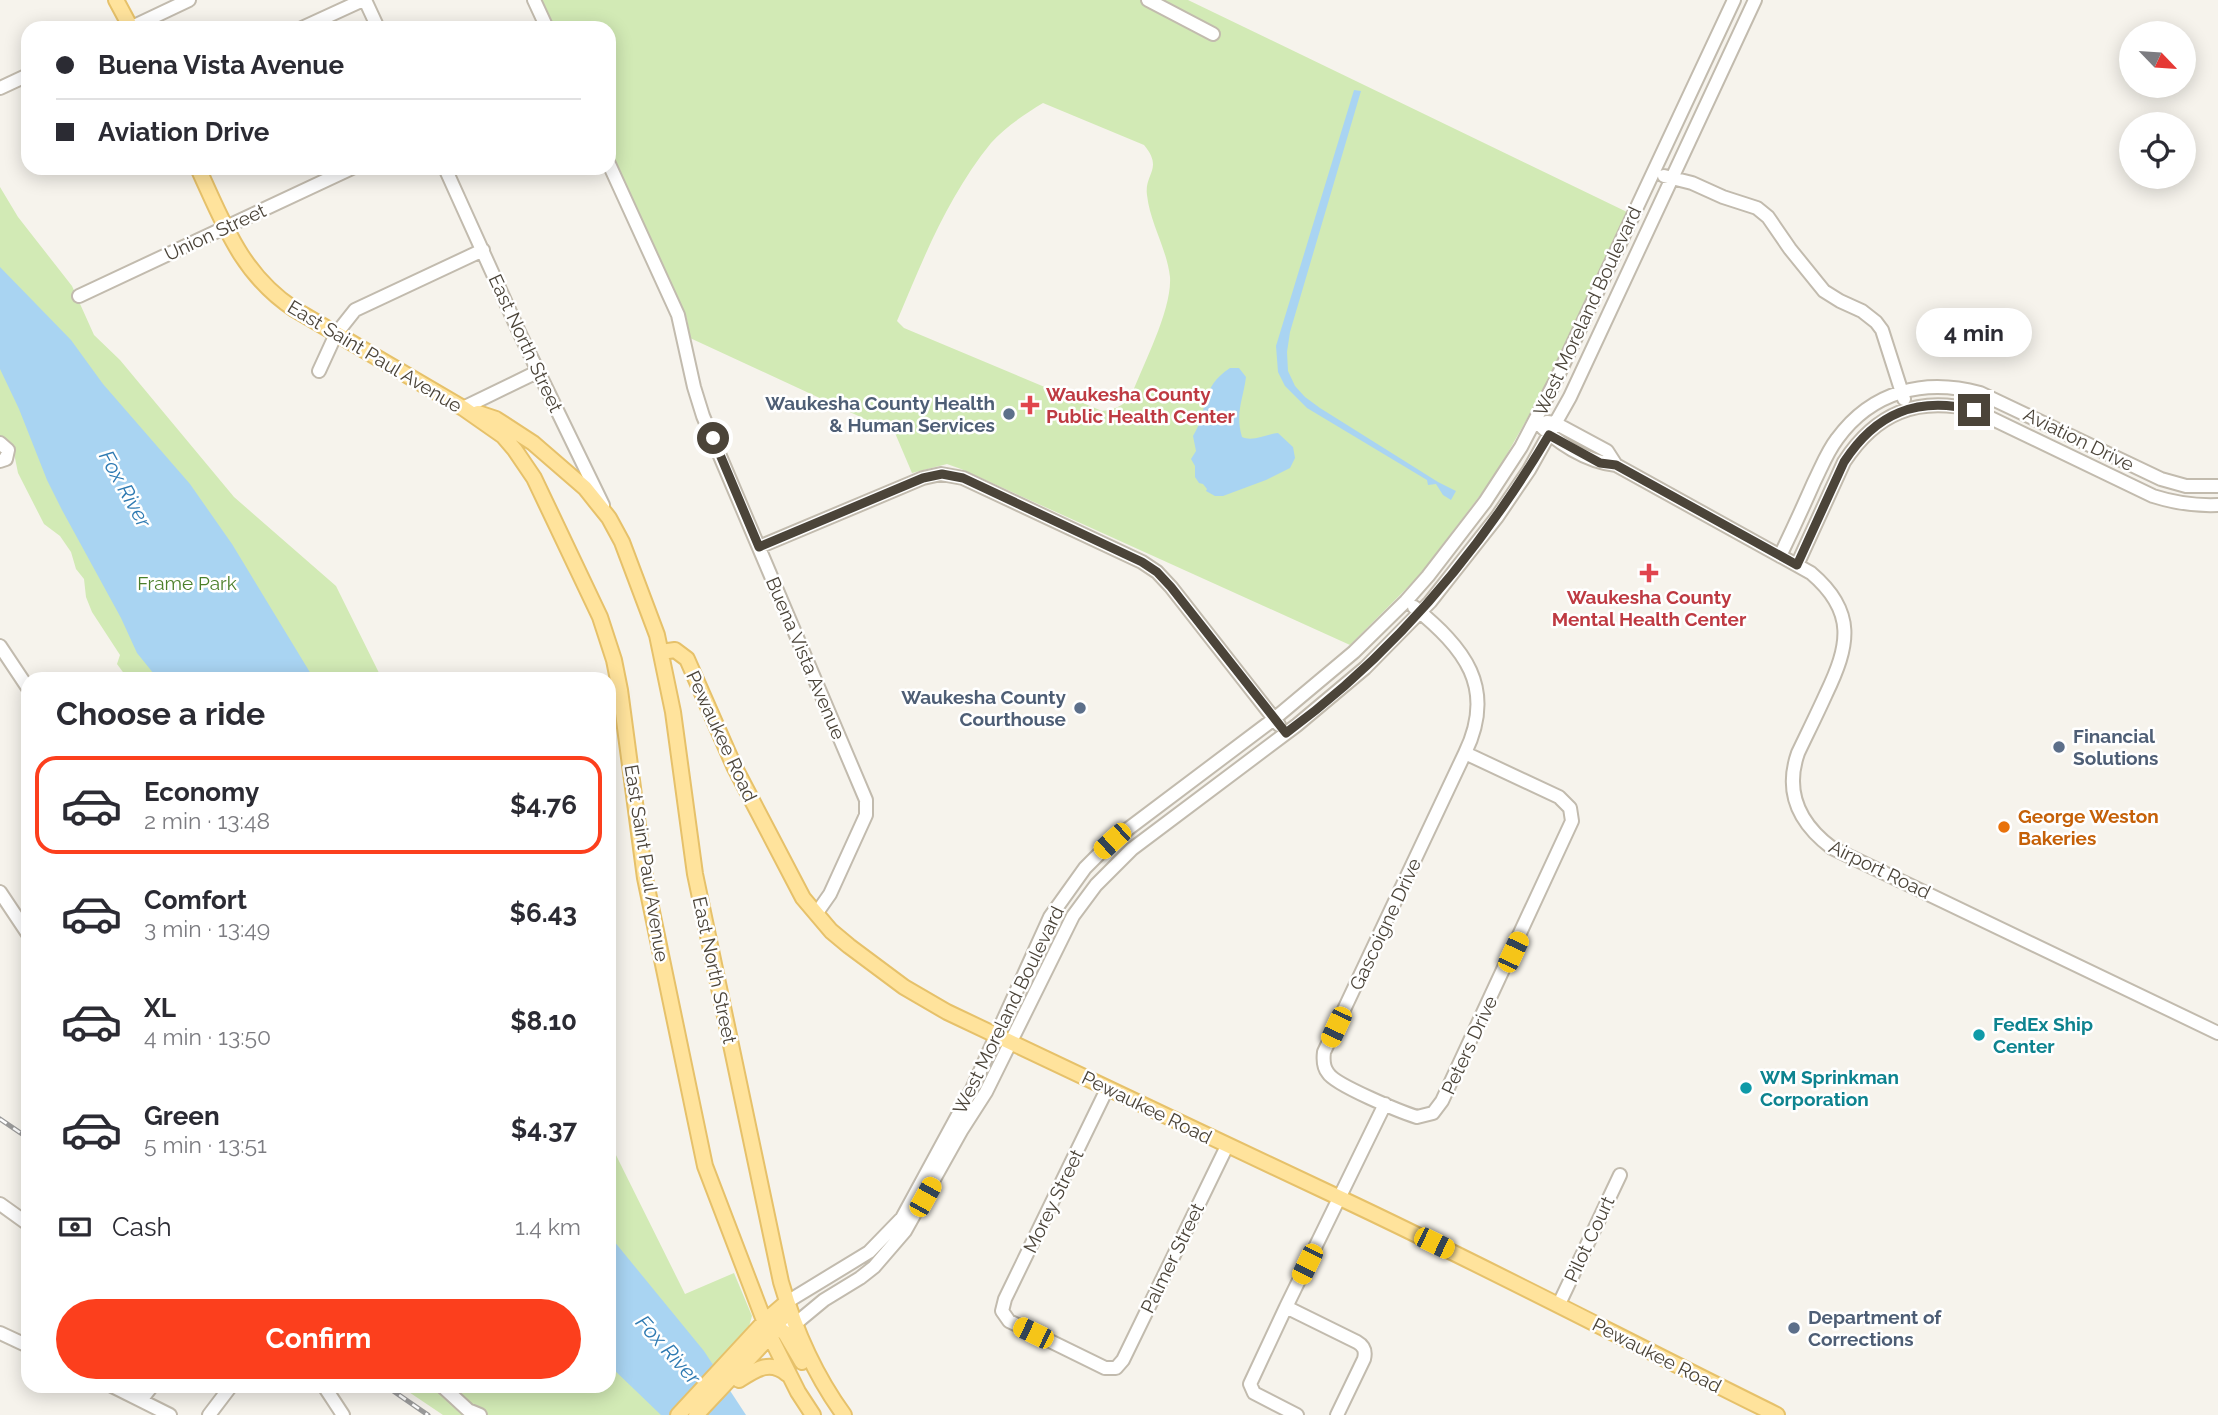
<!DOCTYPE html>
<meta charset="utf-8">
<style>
:root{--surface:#fff;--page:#f2f2f3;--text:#2b2b33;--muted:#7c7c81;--line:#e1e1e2;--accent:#fc3f1d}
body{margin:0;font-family:Raleway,sans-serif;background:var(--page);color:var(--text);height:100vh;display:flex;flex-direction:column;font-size:26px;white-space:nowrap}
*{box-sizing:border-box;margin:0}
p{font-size:23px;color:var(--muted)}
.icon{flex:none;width:38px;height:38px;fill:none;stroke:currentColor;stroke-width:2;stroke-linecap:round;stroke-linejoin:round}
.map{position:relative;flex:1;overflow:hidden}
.sheet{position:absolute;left:21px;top:672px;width:595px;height:721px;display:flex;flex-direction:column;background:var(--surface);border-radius:21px;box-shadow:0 4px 18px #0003}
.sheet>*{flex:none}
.top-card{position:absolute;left:21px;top:21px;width:595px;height:154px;border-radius:21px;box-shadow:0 4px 18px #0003;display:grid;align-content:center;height:154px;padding:0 35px;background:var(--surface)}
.needle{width:46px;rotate:115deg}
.controls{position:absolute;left:2119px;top:21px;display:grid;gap:14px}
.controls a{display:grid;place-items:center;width:77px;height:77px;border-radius:50%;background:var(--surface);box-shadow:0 4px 18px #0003;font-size:35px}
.end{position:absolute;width:32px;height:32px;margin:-16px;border:9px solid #4b4439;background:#fff;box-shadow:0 0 0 4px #fff}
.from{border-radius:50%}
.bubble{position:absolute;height:49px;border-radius:24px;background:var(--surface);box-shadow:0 4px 18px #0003;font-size:23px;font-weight:700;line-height:49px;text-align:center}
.car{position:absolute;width:21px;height:42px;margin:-21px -10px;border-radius:9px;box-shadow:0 0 5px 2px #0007;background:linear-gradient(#f5c518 24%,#345 0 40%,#f5c518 0 76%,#345 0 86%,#f5c518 0)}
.top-card b{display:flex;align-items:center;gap:24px;height:66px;font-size:26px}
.top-card b+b{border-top:2px solid var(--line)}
.top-card i{width:18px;height:18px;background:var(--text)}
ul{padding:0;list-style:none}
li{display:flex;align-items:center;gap:21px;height:98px;margin:0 14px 10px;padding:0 21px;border:4px solid transparent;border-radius:21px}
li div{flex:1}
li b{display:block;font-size:26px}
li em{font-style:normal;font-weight:700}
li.selected{border-color:var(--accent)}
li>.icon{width:63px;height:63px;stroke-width:1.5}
h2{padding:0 35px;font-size:32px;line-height:84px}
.pay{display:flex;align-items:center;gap:18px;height:77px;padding:0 35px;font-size:26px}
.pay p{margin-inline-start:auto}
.primary-button{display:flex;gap:14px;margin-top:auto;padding:14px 35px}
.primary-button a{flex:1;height:80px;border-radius:42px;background:var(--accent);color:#fff;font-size:28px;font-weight:700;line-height:80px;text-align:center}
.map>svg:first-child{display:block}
.green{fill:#d2eab5;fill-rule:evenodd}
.water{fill:#a9d4f2}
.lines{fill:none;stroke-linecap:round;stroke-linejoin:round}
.minor-casing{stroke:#c2bbae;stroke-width:16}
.major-casing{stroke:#e6c16a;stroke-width:18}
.minor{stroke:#fff;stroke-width:12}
.major{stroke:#ffe39c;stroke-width:14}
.rail-casing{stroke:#9a9a9a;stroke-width:5}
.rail{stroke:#fff;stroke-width:2.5;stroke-dasharray:8;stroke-linecap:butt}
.route{stroke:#4b4439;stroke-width:9}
.health-dot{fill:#e0444e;stroke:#fff;stroke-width:2.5}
.service-dot{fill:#5c6f8a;stroke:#fff;stroke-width:2.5}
.food-dot{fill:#e8710a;stroke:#fff;stroke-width:2.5}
.culture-dot{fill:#0f9aa8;stroke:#fff;stroke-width:2.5}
.labels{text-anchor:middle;stroke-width:5;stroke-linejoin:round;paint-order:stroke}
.street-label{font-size:19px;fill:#4b4439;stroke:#fff}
.health-label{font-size:19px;font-weight:bold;fill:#be3a42;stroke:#fff;text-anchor:start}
.service-label{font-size:19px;font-weight:bold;fill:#4e5e75;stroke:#fff;text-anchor:end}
.park-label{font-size:19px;fill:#4a7f2a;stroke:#fff}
.food-label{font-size:19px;font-weight:bold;fill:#c56008;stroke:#fff;text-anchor:start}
.culture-label{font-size:19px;font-weight:bold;fill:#0d838f;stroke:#fff;text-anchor:start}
.water-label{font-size:21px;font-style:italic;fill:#2e7ab2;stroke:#fff}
</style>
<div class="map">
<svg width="2218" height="1415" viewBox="0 0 2218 1415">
<rect width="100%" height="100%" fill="#f6f3ec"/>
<path class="green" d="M 540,0 L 1188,0 L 1627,212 L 1544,389 L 1494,477 L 1418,577 L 1350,645 L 961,469 L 947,464 L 912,473 L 895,433 L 690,338 L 687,319 L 609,149 L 609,28 L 553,28 ZM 1043,103 L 1144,145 C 1164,169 1144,174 1147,195 C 1150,223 1167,249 1170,277 C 1172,310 1144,362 1132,394 C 1124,406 1116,409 1102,411 L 904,328 L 897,321 C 923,259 948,196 991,143 C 1004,128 1025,114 1043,103 Z
M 0,187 L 18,217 L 72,286 L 94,335 L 120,360 L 234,497 L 336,586 L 382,679 L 128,679 L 117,664 L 120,655 L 92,612 L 86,597 L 84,579 L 76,569 L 71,552 L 60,536 L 44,524 L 18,473 L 14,453 L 0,438 Z
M 609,1141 L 685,1294 L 734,1273 L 752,1316 L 748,1330 L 675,1415 L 443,1415 L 400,1386 L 609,1386 Z"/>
<path class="water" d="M 1354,90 L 1361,91 L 1290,332 L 1287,352 L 1288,371 L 1295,386 L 1305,397 L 1320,408 L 1438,482 L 1456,491 L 1451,500 L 1443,495 L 1436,484 L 1428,485 L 1427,480 L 1307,408 L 1285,386 L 1278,372 L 1276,346 Z
M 0,267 L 71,340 L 103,384 L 190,484 L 232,544 L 314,679 L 158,679 L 137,653 L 121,618 L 62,510 L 47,480 L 19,409 L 0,369 Z
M 1230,368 L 1239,368 L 1246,377 C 1243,400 1235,413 1242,437 C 1253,442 1266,434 1278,433 L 1293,447 L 1295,458 L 1290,468 L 1266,480 L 1223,496 L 1215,496 L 1206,491 L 1207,489 L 1203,484 L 1199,483 L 1195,477 L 1195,466 L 1191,459 L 1196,451 L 1193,436 C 1209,411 1199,388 1230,368 Z
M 609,1235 L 704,1351 L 746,1415 L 661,1415 L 609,1365 Z"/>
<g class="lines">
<g class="minor-casing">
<path id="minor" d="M 365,0 L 378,28
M 534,0 L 547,28
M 1148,0 L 1213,34
M 130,28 L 189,0
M 302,28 L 363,0
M 0,88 L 28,75
M 609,164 L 678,315 L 694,387 L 703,416 L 866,800 L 866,815 L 830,894 L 816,914
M 445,168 L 520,334 L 603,505
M 1664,176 L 1692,183 L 1723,197 L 1757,208 L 1768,217 L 1790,249 L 1824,291 L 1840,301 L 1862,311 L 1876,322 L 1882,330 L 1904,399
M 79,296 L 352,168
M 319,371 L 336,334 L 355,310 L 483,250
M 463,408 L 539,371
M 1536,421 C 1555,442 1587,462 1616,465 L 1811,573 C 1857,612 1849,646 1826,694 C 1817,714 1807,734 1798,753 C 1784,793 1800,824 1832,848 L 2218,1033
M 1547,422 L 1555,423 L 1607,451 L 1616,465
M 0,443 L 8,450 L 6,459 L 0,461
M 759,547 L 923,478 L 941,474 L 963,478 L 1142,562 L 1157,572 L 1171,587 L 1279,725
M 1780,556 C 1792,531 1803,507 1814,482 C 1821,468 1827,452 1837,439 C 1872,391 1924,378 1980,393 L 2161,479 L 2186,486 L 2218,486
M 1797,565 L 1844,462 C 1876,413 1917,396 1974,410 L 2153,496 C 2175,503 2195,506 2218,505
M 1414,607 C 1464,648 1497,687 1465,753 L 1324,1052 C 1323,1060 1323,1067 1328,1073 C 1335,1085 1401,1112 1417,1117 L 1433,1113 L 1442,1101 L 1572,821 L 1570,808 L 1559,797 L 1465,753
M 0,646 L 28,688
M 0,892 L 28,934
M 1107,1089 L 1005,1299 L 1002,1311 L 1009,1321 L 1105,1368 L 1116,1368 L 1123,1360 L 1227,1146
M 0,1204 L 28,1224
M 787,1302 L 869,1252 L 902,1218 L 972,1089 L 1050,917 L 1085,868 L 1112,841 L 1274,719 L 1354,652 L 1406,601 L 1428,576 L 1485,502 L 1521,447 L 1556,380 L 1734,0
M 1559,1304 L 1620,1175
M 1286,1307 L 1385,1104
M 789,1329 L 824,1300 L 860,1278 L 874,1267 L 905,1231 L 961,1131 L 986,1092 L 1073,916 L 1096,885 L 1132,849 L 1297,725 L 1365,668 L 1430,602 L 1497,517 L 1529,470 L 1570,397 L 1755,0
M 0,1333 L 28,1346
M 112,1386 L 170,1415
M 324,1386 L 343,1415
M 442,1386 L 468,1410 L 480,1415
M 141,1400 L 152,1386
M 209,1415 L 231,1386
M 1297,1415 L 1254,1393 L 1250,1384 L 1286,1307 L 1357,1342 C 1364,1346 1366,1351 1364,1359 L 1337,1415"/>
</g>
<g class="major-casing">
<path id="major" d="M 116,0 L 131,28
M 198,168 C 223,222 241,274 294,309 L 463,408 L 503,436 L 515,450 L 534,478 L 600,617 L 614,660 L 620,690 L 645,878 L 705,1166 L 770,1336 L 798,1392 L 813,1415
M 478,413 L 496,419 L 533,443 L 585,488 L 609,518 L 622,542 L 657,635 L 673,712 L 695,874 L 781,1282 C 795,1330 814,1374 844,1415
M 661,652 L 675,650 L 687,659 L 734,766 L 803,898 L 831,931 L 849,946 L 904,987 L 947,1012 C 1078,1075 1209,1136 1340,1198 C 1487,1267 1631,1343 1777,1415
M 769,1322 L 785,1333 L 802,1362
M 739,1380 C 755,1370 770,1359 787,1374
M 678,1415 L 765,1321 L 787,1302
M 696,1415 L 770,1336 L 778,1326 L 787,1303"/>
</g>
<use href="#minor" class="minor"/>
<use href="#major" class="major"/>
<g class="rail-casing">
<path id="rail" d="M 0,1119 L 28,1138
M 386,1386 L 428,1415"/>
</g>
<use href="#rail" class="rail"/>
</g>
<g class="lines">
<path class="route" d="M 713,438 L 759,547 L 923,478 L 942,474 L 963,478 L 1142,562 L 1157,572 L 1171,587 L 1286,733 C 1395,653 1480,551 1549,435 L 1600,463 L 1616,465 L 1797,565 L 1844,462 C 1876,413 1917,396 1974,410"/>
</g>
<g class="health-dot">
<path d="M1026.5 394.5h7v7h7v7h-7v7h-7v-7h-7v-7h7z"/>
<path d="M1645.5 562.5h7v7h7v7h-7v7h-7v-7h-7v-7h7z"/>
</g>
<g class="service-dot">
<circle cx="1009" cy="414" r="7"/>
<circle cx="1080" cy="708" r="7"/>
<circle cx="2059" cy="747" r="7"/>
<circle cx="1794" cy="1328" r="7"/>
</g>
<circle class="food-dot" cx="2004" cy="827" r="7"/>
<g class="culture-dot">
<circle cx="1979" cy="1035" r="7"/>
<circle cx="1746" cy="1088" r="7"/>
</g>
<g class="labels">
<g class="street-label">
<text transform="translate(215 232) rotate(-25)" y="7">Union Street</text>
<text transform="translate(1587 311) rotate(-65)" y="7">West Moreland Boulevard</text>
<text transform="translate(526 343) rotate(65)" y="7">East North Street</text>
<text transform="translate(375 356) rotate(31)" y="7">East Saint Paul Avenue</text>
<text transform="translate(2079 439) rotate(26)" y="7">Aviation Drive</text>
<text transform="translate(806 658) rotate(67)" y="7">Buena Vista Avenue</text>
<text transform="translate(722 736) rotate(65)" y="7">Pewaukee Road</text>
<text transform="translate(647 863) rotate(81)" y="7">East Saint Paul Avenue</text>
<text transform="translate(1880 869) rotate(26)" y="7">Airport Road</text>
<text transform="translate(1385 924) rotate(-65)" y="7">Gascoigne Drive</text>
<text transform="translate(715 970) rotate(78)" y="7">East North Street</text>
<text transform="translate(1008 1010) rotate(-64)" y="7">West Moreland Boulevard</text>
<text transform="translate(1469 1045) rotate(-65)" y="7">Peters Drive</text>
<text transform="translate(1147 1107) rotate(26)" y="7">Pewaukee Road</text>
<text transform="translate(1053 1201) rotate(-64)" y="7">Morey Street</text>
<text transform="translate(1589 1239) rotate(-65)" y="7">Pilot Court</text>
<text transform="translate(1172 1258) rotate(-64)" y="7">Palmer Street</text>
<text transform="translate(1657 1355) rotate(27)" y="7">Pewaukee Road</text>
</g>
<g class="health-label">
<text x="1046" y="401">Waukesha County<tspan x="1046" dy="22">Public Health Center</tspan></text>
<text x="1649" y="604" text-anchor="middle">Waukesha County<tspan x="1649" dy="22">Mental Health Center</tspan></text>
</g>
<g class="service-label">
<text x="995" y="410">Waukesha County Health<tspan x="995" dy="22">&amp; Human Services</tspan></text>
<text x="1066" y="704">Waukesha County<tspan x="1066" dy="22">Courthouse</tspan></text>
<text x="2073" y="743" text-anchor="start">Financial<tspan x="2073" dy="22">Solutions</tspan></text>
<text x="1808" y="1324" text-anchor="start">Department of<tspan x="1808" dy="22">Corrections</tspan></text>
</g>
<g class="park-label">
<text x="187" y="590">Frame Park</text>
</g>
<g class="food-label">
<text x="2018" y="823">George Weston<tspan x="2018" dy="22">Bakeries</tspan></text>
</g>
<g class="culture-label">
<text x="1993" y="1031">FedEx Ship<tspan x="1993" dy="22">Center</tspan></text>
<text x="1760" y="1084">WM Sprinkman<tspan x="1760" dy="22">Corporation</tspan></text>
</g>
<g class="water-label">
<text transform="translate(125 489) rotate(61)" y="7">Fox River</text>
<text transform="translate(668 1350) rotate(48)" y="7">Fox River</text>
</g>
</g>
</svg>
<div class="controls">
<a><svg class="needle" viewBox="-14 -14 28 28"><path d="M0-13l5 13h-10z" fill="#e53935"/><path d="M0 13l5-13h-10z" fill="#7c7c81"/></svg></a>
<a><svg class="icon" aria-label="locate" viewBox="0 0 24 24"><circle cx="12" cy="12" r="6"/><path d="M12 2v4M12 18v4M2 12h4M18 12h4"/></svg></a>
</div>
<i class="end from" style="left:713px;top:438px"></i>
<i class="end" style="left:1974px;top:410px"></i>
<div class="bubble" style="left:1916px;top:308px;width:116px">4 min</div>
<i class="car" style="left:1112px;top:841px;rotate:228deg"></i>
<i class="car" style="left:1513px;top:952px;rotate:25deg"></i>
<i class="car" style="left:1336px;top:1027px;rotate:205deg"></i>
<i class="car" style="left:925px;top:1197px;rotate:29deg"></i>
<i class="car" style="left:1434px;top:1243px;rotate:116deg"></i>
<i class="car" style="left:1307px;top:1264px;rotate:206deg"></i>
<i class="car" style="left:1033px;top:1333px;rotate:296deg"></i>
<div class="top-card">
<b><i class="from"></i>Buena Vista Avenue</b>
<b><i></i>Aviation Drive</b>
</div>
<section class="sheet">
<h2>Choose a ride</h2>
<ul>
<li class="selected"><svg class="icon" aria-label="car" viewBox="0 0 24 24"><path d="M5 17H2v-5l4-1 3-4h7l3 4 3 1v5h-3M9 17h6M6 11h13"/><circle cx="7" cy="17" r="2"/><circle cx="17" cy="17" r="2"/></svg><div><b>Economy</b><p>2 min · 13:48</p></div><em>$4.76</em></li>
<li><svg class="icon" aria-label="car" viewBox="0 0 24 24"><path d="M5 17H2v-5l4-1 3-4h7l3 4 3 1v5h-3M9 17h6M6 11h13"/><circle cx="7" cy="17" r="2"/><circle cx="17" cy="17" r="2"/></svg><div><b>Comfort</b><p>3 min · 13:49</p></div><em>$6.43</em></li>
<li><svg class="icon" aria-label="car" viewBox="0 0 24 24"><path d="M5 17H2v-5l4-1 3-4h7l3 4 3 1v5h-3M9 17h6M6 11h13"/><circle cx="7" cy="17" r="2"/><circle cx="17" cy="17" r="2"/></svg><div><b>XL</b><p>4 min · 13:50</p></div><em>$8.10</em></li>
<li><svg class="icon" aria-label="car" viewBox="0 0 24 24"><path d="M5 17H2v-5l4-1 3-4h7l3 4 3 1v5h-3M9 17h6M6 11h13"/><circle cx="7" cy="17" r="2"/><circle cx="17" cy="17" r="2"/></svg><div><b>Green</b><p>5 min · 13:51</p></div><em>$4.37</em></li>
</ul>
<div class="pay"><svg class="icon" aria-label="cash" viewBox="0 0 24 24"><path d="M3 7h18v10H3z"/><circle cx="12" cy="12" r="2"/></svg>Cash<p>1.4 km</p></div>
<div class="primary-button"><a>Confirm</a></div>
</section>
</div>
